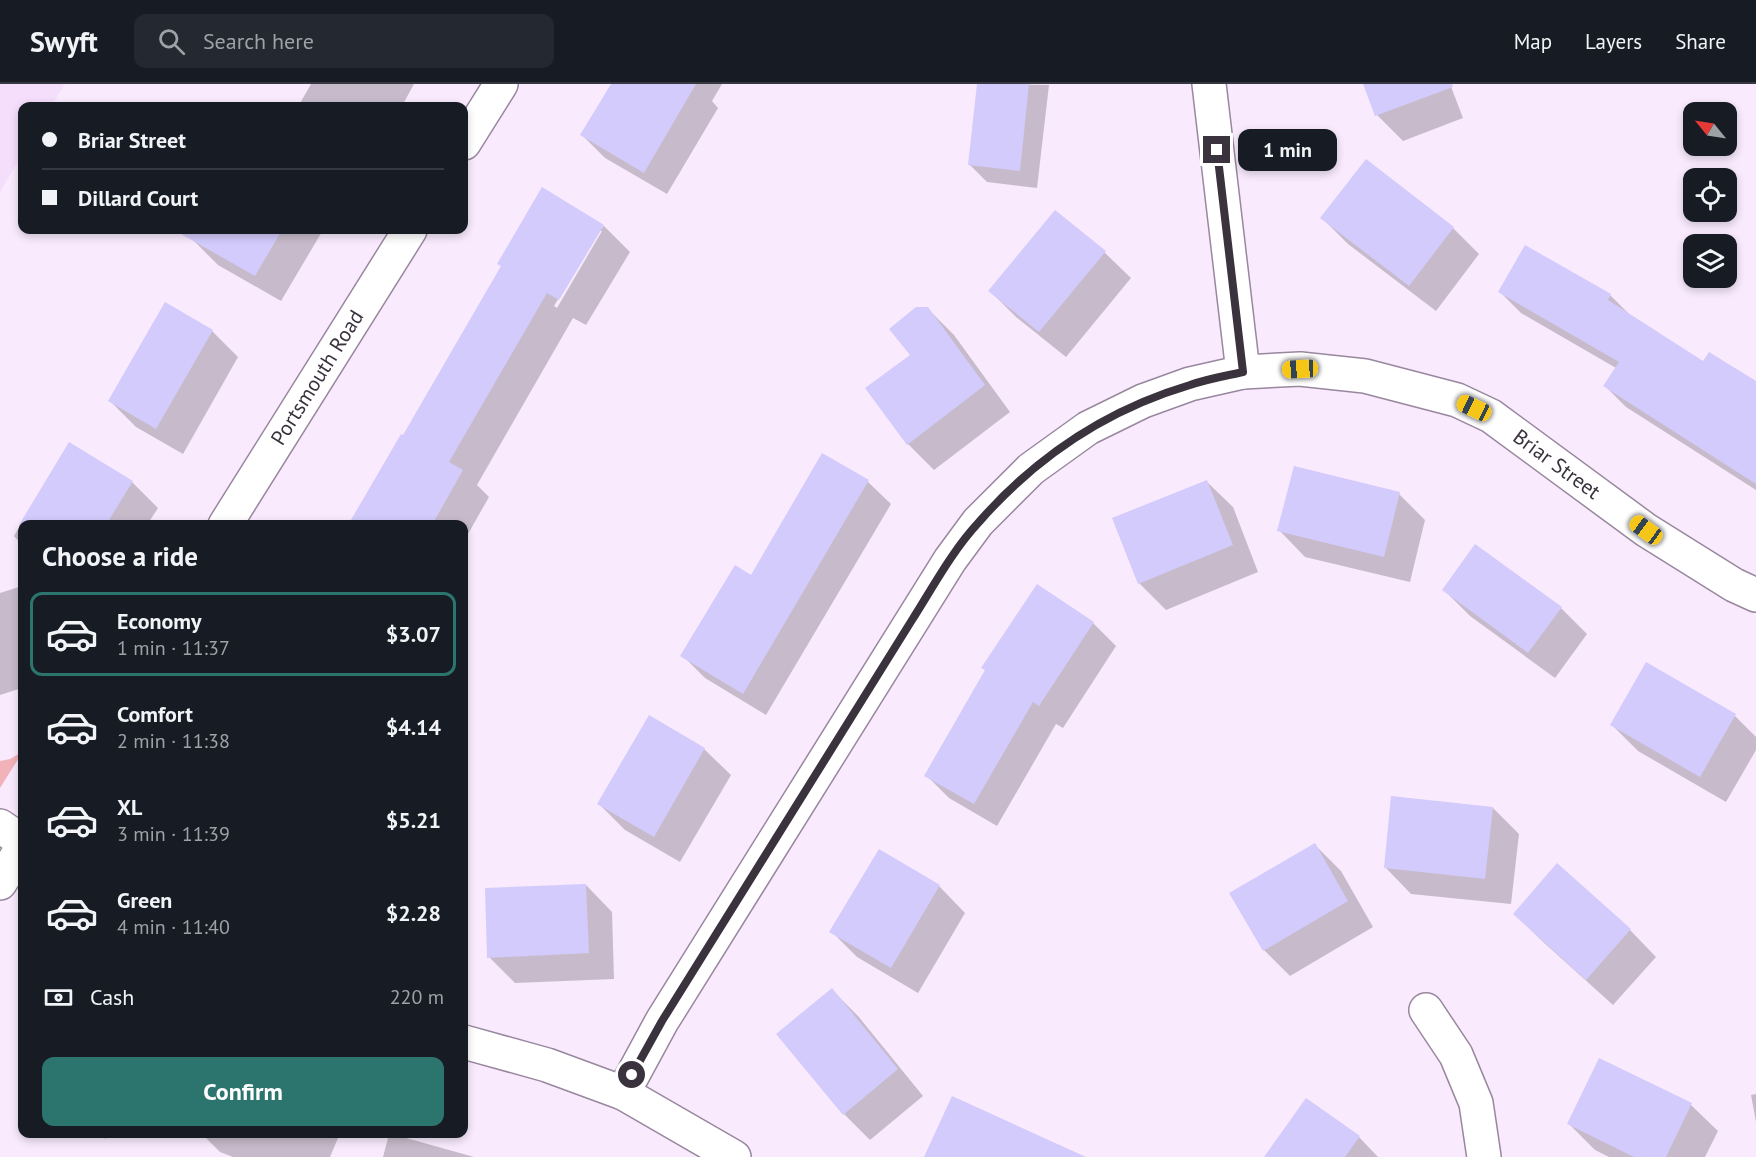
<!DOCTYPE html>
<meta charset="utf-8">
<style>
:root{--surface:#171b24;--page:#242831;--text:#f1f3f6;--muted:#9ea1a6;--line:#363941;--accent:#2c746e}
body{margin:0;font-family:"PT Sans",sans-serif;background:var(--page);color:var(--text);height:100vh;display:flex;flex-direction:column;font-size:22px;white-space:nowrap}
*{box-sizing:border-box;margin:0}
p{font-size:20px;color:var(--muted)}
.icon{flex:none;width:33px;height:33px;fill:none;stroke:currentColor;stroke-width:2;stroke-linecap:round;stroke-linejoin:round}
.map{position:relative;flex:1;overflow:hidden}
.side{position:absolute;left:18px;top:436px;width:450px;height:618px;display:flex;flex-direction:column;background:var(--surface);border-radius:12px;box-shadow:0 3px 9px #0003}
.side>*{flex:none}
.top-card{position:absolute;left:18px;top:18px;width:450px;height:132px;border-radius:12px;box-shadow:0 3px 9px #0003;display:grid;align-content:center;height:132px;padding:0 24px;background:var(--surface)}
.needle{width:39px;rotate:300deg}
.buttons{position:absolute;left:1683px;top:18px;display:grid;gap:12px}
.buttons a{display:grid;place-items:center;width:54px;height:54px;border-radius:12px;background:var(--surface);box-shadow:0 3px 9px #0003;font-size:30px}
.end{position:absolute;width:27px;height:27px;margin:-14px;border:8px solid #3a333d;background:#fff;box-shadow:0 0 0 3px #fff}
.from{border-radius:50%}
.bubble{position:absolute;height:42px;border-radius:12px;background:var(--surface);box-shadow:0 3px 9px #0003;font-size:20px;font-weight:700;line-height:42px;text-align:center}
.car{position:absolute;width:18px;height:36px;margin:-18px -9px;border-radius:8px;box-shadow:0 0 4px 2px #0007;background:linear-gradient(#f5c518 24%,#345 0 40%,#f5c518 0 76%,#345 0 86%,#f5c518 0)}
.top-card b{display:flex;align-items:center;gap:21px;height:57px;font-size:22px}
.top-card b+b{border-top:2px solid var(--line)}
.top-card i{width:15px;height:15px;background:var(--text)}
ul{padding:0;list-style:none}
li{display:flex;align-items:center;gap:18px;height:84px;margin:0 12px 9px;padding:0 12px;border:3px solid transparent;border-radius:12px}
li div{flex:1}
li b{display:block;font-size:22px}
li em{font-style:normal;font-weight:700}
li.on{border-color:var(--accent)}
li>.icon{width:54px;height:54px;stroke-width:1.5}
h2{padding:0 24px;font-size:27px;line-height:72px}
.pay{display:flex;align-items:center;gap:15px;height:66px;padding:0 24px;font-size:22px}
.pay p{margin-inline-start:auto}
.action{display:flex;gap:12px;margin-top:auto;padding:12px 24px}
.action a{flex:1;height:69px;border-radius:12px;background:var(--accent);color:#fff;font-size:24px;font-weight:700;line-height:69px;text-align:center}
header{display:flex;align-items:center;gap:36px;box-sizing:border-box;height:84px;padding:0 30px;background:var(--surface);border-bottom:2px solid var(--line)}
header strong{font-size:28px}
nav{display:flex;gap:33px;margin-inline-start:auto;font-size:21px}
.search{width:420px;height:54px;background:var(--page);display:flex;align-items:center;gap:15px;box-sizing:border-box;padding:0 21px;border-radius:12px;color:var(--muted);font-size:22px}
.map>svg:first-child{display:block}
.built{fill:#f5ddfc}
.green{fill:#f2b2ba}
.shadow{fill:#0003;fill-rule:evenodd}
.building{fill:#d2cbfb}
.lines{fill:none;stroke-linecap:round;stroke-linejoin:round}
.minor-casing{stroke:#98879e;stroke-width:36}
.minor{stroke:#fff;stroke-width:33}
.route{stroke:#3a333d;stroke-width:8}
.labels{text-anchor:middle;stroke-width:4.5;stroke-linejoin:round;paint-order:stroke}
.street-label{font-size:21px;fill:#3a333d;stroke:#fff}
</style>
<header>
<strong>Swyft</strong>
<div class="search"><svg class="icon" aria-label="search" viewBox="0 0 24 24"><circle cx="10" cy="10" r="6"/><path d="M15 15l6 6"/></svg>Search here</div>
<nav><a>Map</a><a>Layers</a><a>Share</a></nav>
</header>
<div class="map">
<svg width="1756" height="1073" viewBox="0 0 1756 1073">
<rect width="100%" height="100%" fill="#f9eafe"/>
<path class="built" d="M 0,0 L 65,0 L 51,22 L 22,22 L 22,70 L 0,108 Z"/>
<path class="green" d="M 22,668 L 22,669 L 0,704 L 0,677 L 10,675 Z"/>
<path class="shadow" d="M 311,0 L 414,0 L 402,22 L 300,22 L 299,21 Z
M 612,0 L 722,0 L 712,17 L 718,24 L 667,110 L 605,74 L 582,51 Z
M 978,0 L 1049,1 L 1037,104 L 987,98 L 969,80 Z
M 1365,0 L 1450,0 L 1463,34 L 1403,57 L 1377,31 Z
M 1366,77 L 1453,144 L 1479,170 L 1436,227 L 1348,160 L 1322,134 Z
M 604,142 L 630,168 L 586,241 L 573,234 L 477,401 L 489,413 L 464,457 L 464,441 L 350,441 L 403,353 ZM 599,147 L 602,147 L 557,224 L 554,222 Z
M 197,146 L 323,146 L 281,217 L 218,181 L 192,155 Z
M 1104,168 L 1131,194 L 1066,273 L 1016,233 L 990,207 Z
M 1500,208 L 1610,211 L 1632,233 L 1704,279 L 1756,305 L 1756,406 L 1626,323 L 1605,302 L 1616,284 L 1521,229 Z
M 165,220 L 212,247 L 238,273 L 183,370 L 136,343 L 110,317 Z
M 927,224 L 954,251 L 1010,328 L 934,386 L 908,360 L 912,271 Z
M 70,360 L 132,398 L 158,424 L 147,441 L 22,441 L 22,461 L 14,452 Z
M 822,371 L 868,398 L 891,420 L 766,631 L 705,594 L 682,571 L 752,493 Z
M 1206,397 L 1233,423 L 1258,488 L 1166,526 L 1140,500 L 1114,435 Z
M 1399,410 L 1425,436 L 1410,498 L 1305,473 L 1279,446 Z
M 22,502 L 22,604 L 0,611 L 0,509 Z
M 1037,502 L 1093,539 L 1116,562 L 1063,644 L 1056,640 L 997,742 L 949,714 L 926,691 Z
M 1444,506 L 1561,524 L 1587,550 L 1555,594 L 1470,532 Z
M 1735,632 L 1756,653 L 1756,666 L 1726,718 L 1638,667 L 1612,641 Z
M 649,633 L 704,665 L 731,691 L 680,778 L 625,746 L 599,720 Z
M 1493,724 L 1519,750 L 1511,820 L 1411,810 L 1385,783 Z
M 1315,761 L 1341,787 L 1373,843 L 1290,892 L 1264,866 Z
M 879,767 L 939,802 L 965,829 L 918,909 L 857,873 L 831,847 Z
M 1558,781 L 1630,846 L 1656,873 L 1613,921 L 1541,856 L 1515,830 Z
M 586,801 L 612,828 L 614,895 L 515,899 L 489,873 Z
M 832,906 L 858,932 L 923,1012 L 870,1056 L 844,1030 Z
M 1600,976 L 1691,1021 L 1718,1047 L 1705,1073 L 1609,1073 L 1595,1066 L 1569,1040 Z
M 1756,1010 L 1756,1038 L 1751,1011 Z
M 98,1050 L 109,1050 L 106,1055 Z
M 202,1050 L 334,1050 L 338,1054 L 330,1073 L 233,1073 L 220,1068 Z
M 389,1050 L 392,1050 L 474,1073 L 383,1073 Z
M 1359,1053 L 1378,1073 L 1266,1073 Z"/>
<path class="building" d="M 611,0 L 696,0 L 644,89 L 580,51 Z
M 977,0 L 1029,0 L 1020,87 L 968,81 Z
M 1363,0 L 1452,0 L 1453,3 L 1375,32 Z
M 1366,75 L 1454,143 L 1409,202 L 1320,134 Z
M 542,103 L 604,141 L 559,216 L 547,209 L 449,378 L 463,386 L 432,441 L 348,441 L 401,350 L 403,351 L 501,182 L 497,180 Z
M 1055,126 L 1106,167 L 1039,248 L 988,207 Z
M 174,146 L 282,146 L 255,192 Z
M 1525,161 L 1611,210 L 1608,216 L 1703,277 L 1709,268 L 1756,297 L 1756,400 L 1603,302 L 1619,278 L 1498,208 Z
M 165,218 L 213,246 L 156,345 L 108,317 Z
M 916,223 L 928,223 L 985,301 L 907,361 L 865,304 L 910,271 L 889,245 Z
M 69,358 L 133,397 L 106,441 L 19,441 Z
M 822,369 L 869,396 L 743,610 L 680,572 L 735,481 L 751,491 Z
M 1294,382 L 1400,408 L 1384,473 L 1277,447 Z
M 1207,396 L 1233,461 L 1138,500 L 1112,434 Z
M 1475,460 L 1562,523 L 1528,569 L 1442,506 Z
M 1037,500 L 1094,538 L 1039,622 L 1033,618 L 974,720 L 924,692 L 985,586 L 981,584 Z
M 1646,578 L 1736,630 L 1700,693 L 1610,641 Z
M 649,631 L 705,664 L 654,753 L 597,720 Z
M 1391,712 L 1493,723 L 1485,795 L 1384,784 Z
M 1315,759 L 1348,817 L 1263,867 L 1229,809 Z
M 879,765 L 940,801 L 891,884 L 829,848 Z
M 1557,779 L 1631,845 L 1586,896 L 1513,830 Z
M 586,800 L 589,869 L 487,874 L 485,804 Z
M 832,904 L 898,985 L 843,1031 L 776,950 Z
M 1599,974 L 1692,1019 L 1666,1073 L 1634,1073 L 1567,1040 Z
M 952,1012 L 1086,1073 L 924,1073 Z
M 1306,1014 L 1360,1052 L 1345,1073 L 1264,1073 Z"/>
<g class="lines">
<g class="minor-casing">
<g id="minor">
<path d="M 1209,0 L 1243,288"/>
<path d="M 464,59 L 501,0"/>
<path id="s1" d="M 225,441 L 410,146"/>
<path d="M 0,742 L 22,757"/>
<path d="M 0,799 L 22,764"/>
<path d="M 1426,926 L 1456,971 L 1476,1019 L 1484,1073"/>
<path d="M 464,958 L 547,981 L 623,1009 L 734,1073"/>
<path id="s2" d="M 623,1009 L 662,937 L 950,476 L 978,438 L 1031,385 L 1088,344 L 1143,317 L 1190,300 L 1243,288 L 1300,285 L 1365,292 L 1457,316 L 1491,332 L 1646,446 L 1734,501 L 1756,511"/>
</g>
</g>
<use href="#minor" class="minor"/>
</g>
<g class="lines">
<path class="route" d="M 632,991 L 662,937 L 912,536 C 933,503 952,467 979,438 C 1036,373 1106,326 1190,301 C 1207,295 1225,292 1243,288 L 1217,66"/>
</g>
<g class="labels">
<g class="street-label">
<text dy="7" stroke="none"><textPath href="#s1" startOffset="174">Portsmouth Road</textPath></text>
<text dy="7" stroke="none"><textPath href="#s2" startOffset="1320">Briar Street</textPath></text>
</g>
</g>
</svg>
<div class="buttons">
<a><svg class="needle" viewBox="-14 -14 28 28"><path d="M0-13l5 13h-10z" fill="#e53935"/><path d="M0 13l5-13h-10z" fill="#9ea1a6"/></svg></a>
<a><svg class="icon" aria-label="locate" viewBox="0 0 24 24"><circle cx="12" cy="12" r="6"/><path d="M12 2v4M12 18v4M2 12h4M18 12h4"/></svg></a>
<a><svg class="icon" aria-label="layers" viewBox="0 0 24 24"><path d="M12 4l9 5-9 5-9-5zM3 14l9 5 9-5"/></svg></a>
</div>
<i class="end from" style="left:632px;top:991px"></i>
<i class="end" style="left:1217px;top:66px"></i>
<div class="bubble" style="left:1238px;top:45px;width:99px">1 min</div>
<i class="car" style="left:1300px;top:285px;rotate:267deg"></i>
<i class="car" style="left:1474px;top:324px;rotate:295deg"></i>
<i class="car" style="left:1646px;top:446px;rotate:306deg"></i>
<div class="top-card">
<b><i class="from"></i>Briar Street</b>
<b><i></i>Dillard Court</b>
</div>
<section class="side">
<h2>Choose a ride</h2>
<ul>
<li class="on"><svg class="icon" aria-label="car" viewBox="0 0 24 24"><path d="M5 17H2v-5l4-1 3-4h7l3 4 3 1v5h-3M9 17h6M6 11h13"/><circle cx="7" cy="17" r="2"/><circle cx="17" cy="17" r="2"/></svg><div><b>Economy</b><p>1 min · 11:37</p></div><em>$3.07</em></li>
<li><svg class="icon" aria-label="car" viewBox="0 0 24 24"><path d="M5 17H2v-5l4-1 3-4h7l3 4 3 1v5h-3M9 17h6M6 11h13"/><circle cx="7" cy="17" r="2"/><circle cx="17" cy="17" r="2"/></svg><div><b>Comfort</b><p>2 min · 11:38</p></div><em>$4.14</em></li>
<li><svg class="icon" aria-label="car" viewBox="0 0 24 24"><path d="M5 17H2v-5l4-1 3-4h7l3 4 3 1v5h-3M9 17h6M6 11h13"/><circle cx="7" cy="17" r="2"/><circle cx="17" cy="17" r="2"/></svg><div><b>XL</b><p>3 min · 11:39</p></div><em>$5.21</em></li>
<li><svg class="icon" aria-label="car" viewBox="0 0 24 24"><path d="M5 17H2v-5l4-1 3-4h7l3 4 3 1v5h-3M9 17h6M6 11h13"/><circle cx="7" cy="17" r="2"/><circle cx="17" cy="17" r="2"/></svg><div><b>Green</b><p>4 min · 11:40</p></div><em>$2.28</em></li>
</ul>
<div class="pay"><svg class="icon" aria-label="cash" viewBox="0 0 24 24"><path d="M3 7h18v10H3z"/><circle cx="12" cy="12" r="2"/></svg>Cash<p>220 m</p></div>
<div class="action"><a>Confirm</a></div>
</section>
</div>
